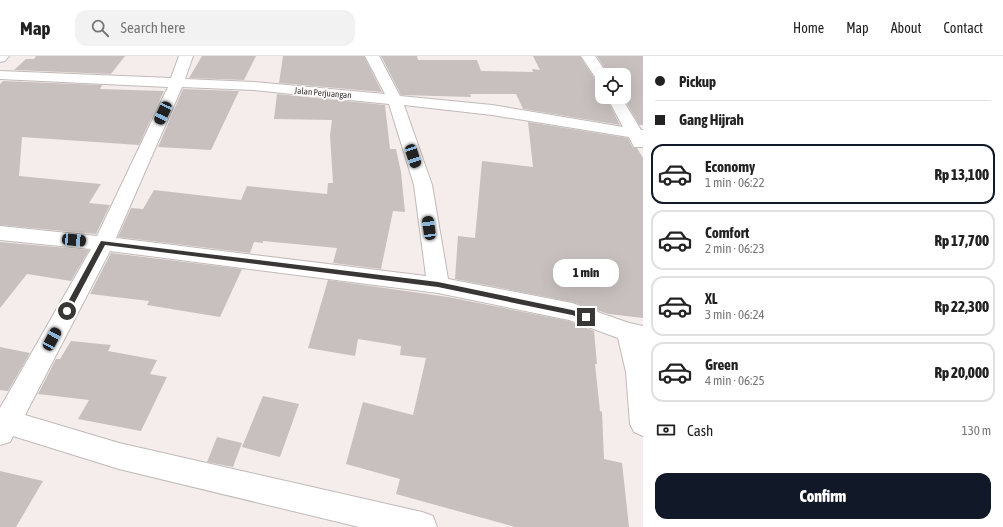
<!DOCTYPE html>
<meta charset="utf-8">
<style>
:root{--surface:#fff;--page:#f2f2f2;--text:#222;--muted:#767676;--line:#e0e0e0;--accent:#111827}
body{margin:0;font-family:"Asap Condensed",sans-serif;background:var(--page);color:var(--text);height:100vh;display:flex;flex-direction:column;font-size:15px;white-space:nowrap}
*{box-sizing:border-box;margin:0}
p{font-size:13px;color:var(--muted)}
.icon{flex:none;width:22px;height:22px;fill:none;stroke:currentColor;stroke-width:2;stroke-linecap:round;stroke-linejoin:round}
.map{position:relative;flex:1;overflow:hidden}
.panel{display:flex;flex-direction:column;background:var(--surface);width:360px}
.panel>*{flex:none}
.guide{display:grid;align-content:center;height:88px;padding:0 12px;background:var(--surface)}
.controls{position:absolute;left:595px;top:12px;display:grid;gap:8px}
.controls a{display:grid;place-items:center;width:36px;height:36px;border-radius:8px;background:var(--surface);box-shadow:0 4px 16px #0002;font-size:20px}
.end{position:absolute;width:18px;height:18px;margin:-9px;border:5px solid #393636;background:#fff;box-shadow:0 0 0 2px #fff}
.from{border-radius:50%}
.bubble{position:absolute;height:28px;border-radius:12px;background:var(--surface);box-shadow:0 4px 16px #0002;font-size:13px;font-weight:800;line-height:28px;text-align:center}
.car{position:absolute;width:12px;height:24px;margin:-12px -6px;border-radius:5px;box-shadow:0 0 3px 1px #0007;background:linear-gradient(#222 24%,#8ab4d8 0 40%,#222 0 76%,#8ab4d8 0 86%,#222 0)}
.guide b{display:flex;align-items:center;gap:14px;height:38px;font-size:15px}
.guide b+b{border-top:1px solid var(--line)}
.guide i{width:10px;height:10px;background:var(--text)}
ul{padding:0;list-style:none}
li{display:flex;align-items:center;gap:12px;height:60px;margin:0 8px 6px;padding:0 4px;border:2px solid var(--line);border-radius:12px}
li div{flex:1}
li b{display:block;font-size:15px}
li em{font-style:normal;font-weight:800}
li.active{border-color:var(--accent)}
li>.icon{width:36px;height:36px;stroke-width:1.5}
.pay{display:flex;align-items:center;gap:10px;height:44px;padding:0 12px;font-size:15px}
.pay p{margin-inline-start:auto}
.button{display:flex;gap:8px;margin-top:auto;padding:8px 12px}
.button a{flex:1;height:46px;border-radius:12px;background:var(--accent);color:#fff;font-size:16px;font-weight:800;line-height:46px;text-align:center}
header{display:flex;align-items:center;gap:24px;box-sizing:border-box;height:56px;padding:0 20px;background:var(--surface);border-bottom:1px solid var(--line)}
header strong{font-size:19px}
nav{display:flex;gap:22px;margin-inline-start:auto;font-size:14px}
.search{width:280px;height:36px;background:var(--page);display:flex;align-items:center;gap:10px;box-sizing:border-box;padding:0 14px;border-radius:12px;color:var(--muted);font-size:15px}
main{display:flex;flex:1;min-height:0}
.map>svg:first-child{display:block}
.building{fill:#c7c0be}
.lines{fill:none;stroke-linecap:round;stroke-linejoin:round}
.minor-casing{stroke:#c0bab8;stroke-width:2}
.minor{fill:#fff;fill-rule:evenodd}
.route{fill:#393636}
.labels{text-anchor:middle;stroke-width:4;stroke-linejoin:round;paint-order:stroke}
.far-street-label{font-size:9px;fill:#393636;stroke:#fffbfa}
</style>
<header>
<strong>Map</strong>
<div class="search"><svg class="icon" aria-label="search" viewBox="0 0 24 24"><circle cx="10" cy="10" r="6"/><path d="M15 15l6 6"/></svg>Search here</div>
<nav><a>Home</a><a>Map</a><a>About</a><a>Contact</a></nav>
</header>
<main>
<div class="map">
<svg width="643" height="471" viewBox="0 0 643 471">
<rect width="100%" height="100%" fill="#f4edeb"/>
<path class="building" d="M 36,0 L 125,0 L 111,18 L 14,14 L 26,3 L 34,3 Z
M 202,0 L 256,0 L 244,24 L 189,22 Z
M 283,0 L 364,0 L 382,36 L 279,27 Z
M 381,0 L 417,0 L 418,4 L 477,4 L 481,15 L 533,16 L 532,13 L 540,14 L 533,0 L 580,0 L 596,25 L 602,26 L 602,41 L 606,41 L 620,69 L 523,53 L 516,38 L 470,38 L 471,41 L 401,39 Z
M 597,0 L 643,0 L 643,69 L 639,69 L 623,41 L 624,41 L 624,19 L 609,19 Z
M 3,25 L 102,29 L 100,33 L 164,35 L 139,89 L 22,81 L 19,120 L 101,128 L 89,147 L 110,149 L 96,178 L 0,169 L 0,28 Z
M 183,33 L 239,35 L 211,94 L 158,91 Z
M 277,38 L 385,49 L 390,93 L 396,93 L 401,116 L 405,156 L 393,155 L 381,213 L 333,207 L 337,192 L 263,185 L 263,187 L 254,186 L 250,197 L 118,181 L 131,152 L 143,153 L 154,134 L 241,144 L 247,130 L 327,138 L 328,127 L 333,127 L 330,79 L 332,64 L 274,63 Z
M 528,66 L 628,82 L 633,92 L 637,92 L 643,102 L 643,262 L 609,258 L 572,246 L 455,223 L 458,180 L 475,182 L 482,105 L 533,111 Z
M 0,186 L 89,194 L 71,225 L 27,218 L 0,252 Z
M 111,197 L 242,213 L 220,261 L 147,249 L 149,245 L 90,238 Z
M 328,224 L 448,241 L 569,265 L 594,275 L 597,308 L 595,308 L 600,355 L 602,356 L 604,403 L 622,407 L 629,471 L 515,471 L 396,438 L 400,423 L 346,408 L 363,346 L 413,359 L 426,302 L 400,299 L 401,290 L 358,283 L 355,300 L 308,292 Z
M 71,285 L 111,289 L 108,295 L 157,304 L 150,318 L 167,321 L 141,375 L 78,363 L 89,344 L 38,338 L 56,303 L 60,303 Z
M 0,291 L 30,297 L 8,335 L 0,334 Z
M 263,340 L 299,348 L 280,401 L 242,391 Z
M 217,381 L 242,387 L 233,411 L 207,406 Z
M 0,415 L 43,425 L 16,471 L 0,471 Z"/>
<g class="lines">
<g class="minor-casing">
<path id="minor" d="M 0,0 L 9,0 L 5,5 L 0,6 Z
M 179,0 L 193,0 L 185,23 L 254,26 L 385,38 L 365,0 L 379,0 L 400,40 L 492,49 L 623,71 L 607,41 L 621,41 L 641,74 L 643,74 L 643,91 L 634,91 L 629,81 L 492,59 L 404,49 L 432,129 L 448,223 L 572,247 L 629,267 L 643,270 L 643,380 L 634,376 L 630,368 L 626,316 L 618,282 L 569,264 L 438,237 L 110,195 L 25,359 L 119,387 L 422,456 L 433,460 L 437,471 L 359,471 L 119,413 L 13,380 L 10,386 L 0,389 L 0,352 L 91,193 L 0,184 L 0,170 L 97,180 L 168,31 L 0,23 L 0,15 L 171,22 ZM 182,31 L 254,34 L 389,48 L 414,129 L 426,220 L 116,182 Z
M 581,0 L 595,0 L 608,19 L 602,19 L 602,25 L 597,24 Z"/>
</g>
<use href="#minor" class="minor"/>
</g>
<path class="route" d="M 101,185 L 438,226 L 572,254 L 589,259 L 590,261 L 586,264 L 572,259 L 438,231 L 105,189 L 69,257 L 64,257 L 63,255 Z"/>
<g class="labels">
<g class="far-street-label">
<text transform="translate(323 37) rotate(5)" y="3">Jalan Perjuangan</text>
</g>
</g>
</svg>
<div class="controls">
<a><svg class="icon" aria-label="locate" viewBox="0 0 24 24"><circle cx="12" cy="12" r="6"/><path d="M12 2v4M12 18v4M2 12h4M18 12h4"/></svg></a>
</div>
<i class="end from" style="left:67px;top:255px"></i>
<i class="end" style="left:586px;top:261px"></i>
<div class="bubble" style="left:553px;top:203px;width:66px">1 min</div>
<i class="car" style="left:163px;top:57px;rotate:205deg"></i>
<i class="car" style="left:413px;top:100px;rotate:162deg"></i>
<i class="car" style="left:429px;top:172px;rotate:352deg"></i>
<i class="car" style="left:74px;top:184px;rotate:95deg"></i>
<i class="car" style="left:52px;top:283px;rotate:28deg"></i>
</div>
<section class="panel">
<div class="guide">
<b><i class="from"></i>Pickup</b>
<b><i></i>Gang Hijrah</b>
</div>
<ul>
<li class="active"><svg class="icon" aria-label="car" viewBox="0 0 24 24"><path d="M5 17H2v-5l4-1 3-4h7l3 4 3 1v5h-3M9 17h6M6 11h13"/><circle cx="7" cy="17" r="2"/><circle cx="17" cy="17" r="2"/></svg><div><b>Economy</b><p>1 min · 06:22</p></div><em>Rp 13,100</em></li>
<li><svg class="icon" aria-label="car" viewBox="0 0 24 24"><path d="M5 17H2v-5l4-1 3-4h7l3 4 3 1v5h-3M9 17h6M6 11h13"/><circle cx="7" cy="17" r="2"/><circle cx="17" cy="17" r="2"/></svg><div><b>Comfort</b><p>2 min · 06:23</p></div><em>Rp 17,700</em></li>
<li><svg class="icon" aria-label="car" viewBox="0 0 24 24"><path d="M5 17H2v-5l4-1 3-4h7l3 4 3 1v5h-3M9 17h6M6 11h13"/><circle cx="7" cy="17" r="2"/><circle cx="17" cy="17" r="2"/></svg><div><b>XL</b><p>3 min · 06:24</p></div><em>Rp 22,300</em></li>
<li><svg class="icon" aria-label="car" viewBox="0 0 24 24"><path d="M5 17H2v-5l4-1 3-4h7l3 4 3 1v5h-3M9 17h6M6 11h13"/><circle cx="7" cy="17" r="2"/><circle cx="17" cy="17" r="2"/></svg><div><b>Green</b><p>4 min · 06:25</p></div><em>Rp 20,000</em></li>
</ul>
<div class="pay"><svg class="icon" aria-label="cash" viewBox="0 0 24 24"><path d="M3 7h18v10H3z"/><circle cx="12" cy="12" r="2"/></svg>Cash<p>130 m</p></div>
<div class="button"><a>Confirm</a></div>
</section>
</main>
